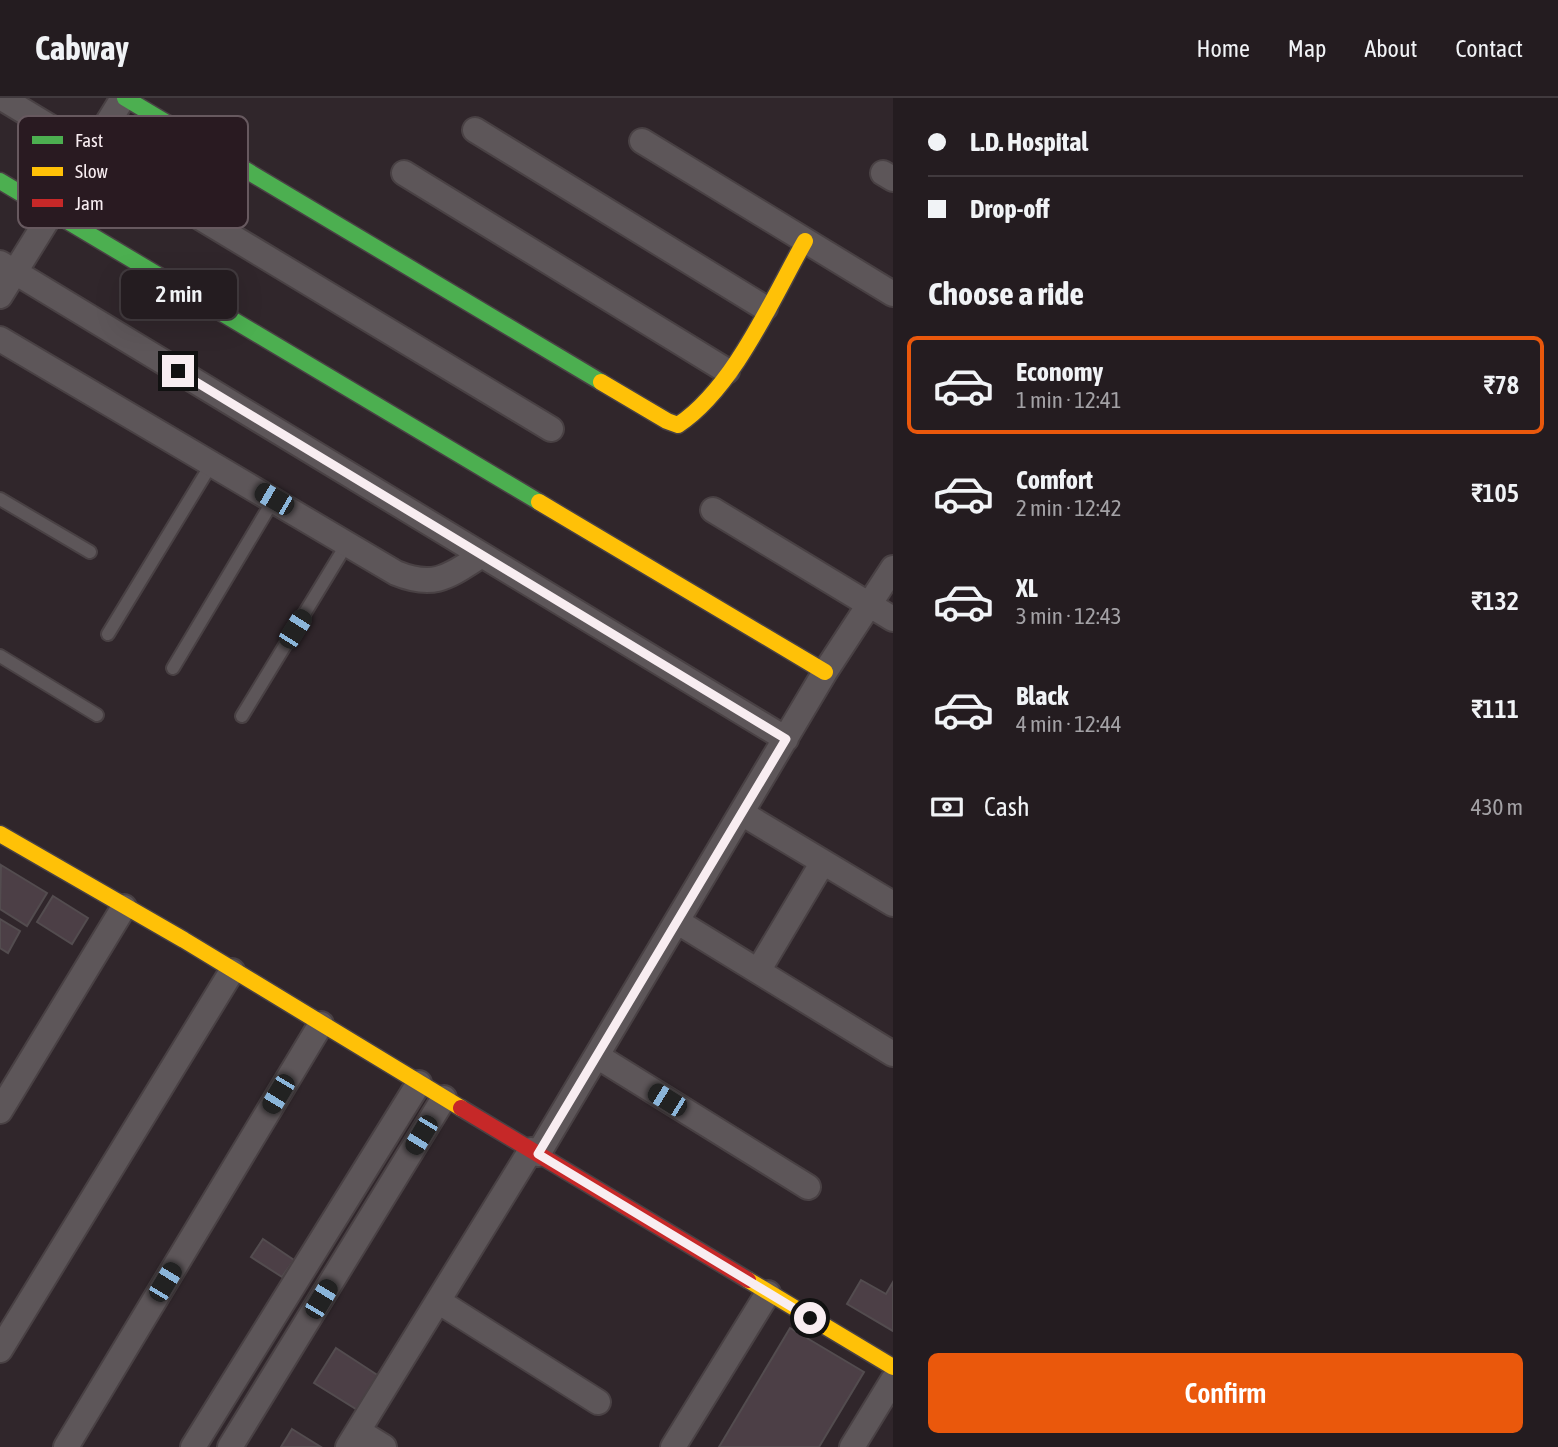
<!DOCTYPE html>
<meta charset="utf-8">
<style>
:root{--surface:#241c20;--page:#30292d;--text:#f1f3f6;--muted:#a3a1a5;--line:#413a3e;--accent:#ea580c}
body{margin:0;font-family:"Asap Condensed",sans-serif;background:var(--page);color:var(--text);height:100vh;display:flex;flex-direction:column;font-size:26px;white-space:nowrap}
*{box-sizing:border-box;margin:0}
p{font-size:23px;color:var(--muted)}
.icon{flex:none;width:38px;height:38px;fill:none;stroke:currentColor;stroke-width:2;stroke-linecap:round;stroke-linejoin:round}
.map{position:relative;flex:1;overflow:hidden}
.sheet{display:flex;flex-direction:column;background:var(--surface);width:665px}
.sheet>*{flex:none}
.guide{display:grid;align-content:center;height:154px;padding:0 35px;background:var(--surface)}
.end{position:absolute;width:32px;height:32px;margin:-16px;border:9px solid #f8edf1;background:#111;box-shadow:0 0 0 4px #111}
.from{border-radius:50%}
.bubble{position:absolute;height:49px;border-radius:10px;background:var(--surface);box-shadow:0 7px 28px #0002,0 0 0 2px var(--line);font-size:23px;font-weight:600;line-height:49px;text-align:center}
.car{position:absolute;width:21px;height:42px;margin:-21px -10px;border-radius:9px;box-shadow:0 0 5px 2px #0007;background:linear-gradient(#222 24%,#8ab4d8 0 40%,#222 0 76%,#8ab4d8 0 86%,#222 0)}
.guide b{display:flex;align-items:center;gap:24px;height:66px;font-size:26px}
.guide b+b{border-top:2px solid var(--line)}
.guide i{width:18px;height:18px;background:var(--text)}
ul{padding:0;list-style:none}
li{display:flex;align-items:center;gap:21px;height:98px;margin:0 14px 10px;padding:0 21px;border:4px solid transparent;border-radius:10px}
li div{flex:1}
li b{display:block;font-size:26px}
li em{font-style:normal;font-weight:600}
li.current{border-color:var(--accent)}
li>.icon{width:63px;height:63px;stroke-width:1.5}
h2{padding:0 35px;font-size:32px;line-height:84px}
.pay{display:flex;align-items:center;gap:18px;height:77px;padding:0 35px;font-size:26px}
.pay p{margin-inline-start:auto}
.primary-button{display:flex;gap:14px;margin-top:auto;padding:14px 35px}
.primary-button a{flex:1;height:80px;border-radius:10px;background:var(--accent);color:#fff;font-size:28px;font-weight:600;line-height:80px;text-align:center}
header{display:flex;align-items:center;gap:42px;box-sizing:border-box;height:98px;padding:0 35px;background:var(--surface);border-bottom:2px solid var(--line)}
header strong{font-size:33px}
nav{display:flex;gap:38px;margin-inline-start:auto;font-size:24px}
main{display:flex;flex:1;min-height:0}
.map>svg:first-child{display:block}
.building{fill:#4c3f46;stroke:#534c4f;stroke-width:2}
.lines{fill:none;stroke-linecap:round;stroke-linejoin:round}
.lane-casing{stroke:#494144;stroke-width:16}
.street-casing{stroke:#494144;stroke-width:28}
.fast-casing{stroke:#494144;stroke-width:19}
.slow-casing{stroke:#494144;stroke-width:19}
.jam-casing{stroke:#494144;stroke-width:19}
.lane{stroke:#5d5659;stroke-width:12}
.street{stroke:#5d5659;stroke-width:24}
.fast{stroke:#4caf50;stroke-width:16}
.slow{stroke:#ffc107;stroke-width:16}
.jam{stroke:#c62828;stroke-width:16}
.route{stroke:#f8edf1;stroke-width:9}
.key{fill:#291a21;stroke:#67595f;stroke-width:2}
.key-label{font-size:19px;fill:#f8edf1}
</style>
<header>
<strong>Cabway</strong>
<nav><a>Home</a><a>Map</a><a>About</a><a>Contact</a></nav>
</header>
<main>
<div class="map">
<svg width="893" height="1349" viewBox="0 0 893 1349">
<rect width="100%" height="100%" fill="#30262b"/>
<path class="building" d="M 1,767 L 47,795 L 27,828 L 0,811 Z
M 53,798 L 88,820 L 72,846 L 37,824 Z
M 0,821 L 20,833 L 8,855 L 0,850 Z
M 263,1141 L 294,1162 L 282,1179 L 251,1159 Z
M 861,1182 L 886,1196 L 893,1184 L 893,1233 L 847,1206 Z
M 790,1230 L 864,1274 L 819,1349 L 719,1349 Z
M 336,1250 L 385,1282 L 364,1316 L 314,1285 Z
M 292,1331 L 321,1349 L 281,1349 Z"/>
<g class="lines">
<g class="lane-casing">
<path id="lane" d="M 0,401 L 90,454
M 108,536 L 212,365
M 0,558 L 97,617
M 173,570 L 274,401
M 242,618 L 348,444"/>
</g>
<g class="street-casing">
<path id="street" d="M 2,0 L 551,331
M 475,32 L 765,210
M 642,43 L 893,196
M 404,75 L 727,273
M 883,75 L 893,81
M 0,165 L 786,641
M 0,198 L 123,0
M 0,241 L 396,475 C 435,491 449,478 482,457
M 713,412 L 893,521
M 743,716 L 893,806
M 678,824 L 893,956
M 758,873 L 823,764
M 597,958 L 808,1089
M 0,1013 L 124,809
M 538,1056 L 825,574 L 893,470
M 438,1203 L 598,1304
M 0,1252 L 232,873
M 358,1333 L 384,1349
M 66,1349 L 321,926
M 193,1349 L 419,985
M 230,1349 L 444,1000
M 348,1349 L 531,1052
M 673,1349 L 768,1195
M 852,1349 L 893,1282"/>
</g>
<g class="fast-casing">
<path id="fast" d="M 125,0 L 601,284
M 0,83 L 539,404"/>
</g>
<g class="slow-casing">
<path id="slow" d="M 601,284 L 667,323 L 678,327 C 734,290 772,201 805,143
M 539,404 L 825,574
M 0,736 L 184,842 L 461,1010
M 748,1182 L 893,1269"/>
</g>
<g class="jam-casing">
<path id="jam" d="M 461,1010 L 748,1182"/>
</g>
<use href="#lane" class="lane"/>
<use href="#street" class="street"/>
<use href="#fast" class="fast"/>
<use href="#slow" class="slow"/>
<use href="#jam" class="jam"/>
</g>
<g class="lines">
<path class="route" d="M 178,273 L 786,641 L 538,1056 L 810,1220"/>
</g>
<rect x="18" y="18" width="230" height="112" rx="10" class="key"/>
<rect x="32" y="38" width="31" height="8" fill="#4caf50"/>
<rect x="32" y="69" width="31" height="9" fill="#ffc107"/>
<rect x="32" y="101" width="31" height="8" fill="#c62828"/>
<g class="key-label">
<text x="75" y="49">Fast</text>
<text x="75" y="80">Slow</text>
<text x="75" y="112">Jam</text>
</g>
</svg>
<i class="end from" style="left:810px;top:1220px"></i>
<i class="end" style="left:178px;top:273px"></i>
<div class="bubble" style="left:121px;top:172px;width:116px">2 min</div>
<i class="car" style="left:274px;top:401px;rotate:300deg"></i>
<i class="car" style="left:295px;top:531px;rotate:32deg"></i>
<i class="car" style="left:278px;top:996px;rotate:211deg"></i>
<i class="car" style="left:667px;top:1002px;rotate:302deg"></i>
<i class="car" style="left:421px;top:1037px;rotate:211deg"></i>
<i class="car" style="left:165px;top:1184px;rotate:31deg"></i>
<i class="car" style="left:321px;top:1201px;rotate:31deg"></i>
</div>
<section class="sheet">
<div class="guide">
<b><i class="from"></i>L.D. Hospital</b>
<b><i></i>Drop-off</b>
</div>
<h2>Choose a ride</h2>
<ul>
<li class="current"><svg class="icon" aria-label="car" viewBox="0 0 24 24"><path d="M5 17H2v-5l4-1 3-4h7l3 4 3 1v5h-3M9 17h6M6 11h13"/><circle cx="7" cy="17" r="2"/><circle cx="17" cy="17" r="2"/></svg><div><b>Economy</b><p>1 min · 12:41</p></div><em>₹78</em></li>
<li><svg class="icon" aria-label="car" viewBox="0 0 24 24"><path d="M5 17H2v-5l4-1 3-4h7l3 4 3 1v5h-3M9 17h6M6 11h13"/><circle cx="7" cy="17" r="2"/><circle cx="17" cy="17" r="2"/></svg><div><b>Comfort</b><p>2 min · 12:42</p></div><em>₹105</em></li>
<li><svg class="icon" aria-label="car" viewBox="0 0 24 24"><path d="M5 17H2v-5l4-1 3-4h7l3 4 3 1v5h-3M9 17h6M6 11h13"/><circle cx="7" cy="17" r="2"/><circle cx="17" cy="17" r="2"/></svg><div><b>XL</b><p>3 min · 12:43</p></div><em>₹132</em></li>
<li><svg class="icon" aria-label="car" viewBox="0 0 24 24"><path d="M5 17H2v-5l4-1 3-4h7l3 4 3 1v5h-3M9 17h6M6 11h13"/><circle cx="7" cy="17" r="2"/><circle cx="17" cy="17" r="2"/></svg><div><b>Black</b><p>4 min · 12:44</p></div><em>₹111</em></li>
</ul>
<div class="pay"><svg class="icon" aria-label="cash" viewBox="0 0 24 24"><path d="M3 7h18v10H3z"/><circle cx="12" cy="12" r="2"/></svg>Cash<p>430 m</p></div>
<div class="primary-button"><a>Confirm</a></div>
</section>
</main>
